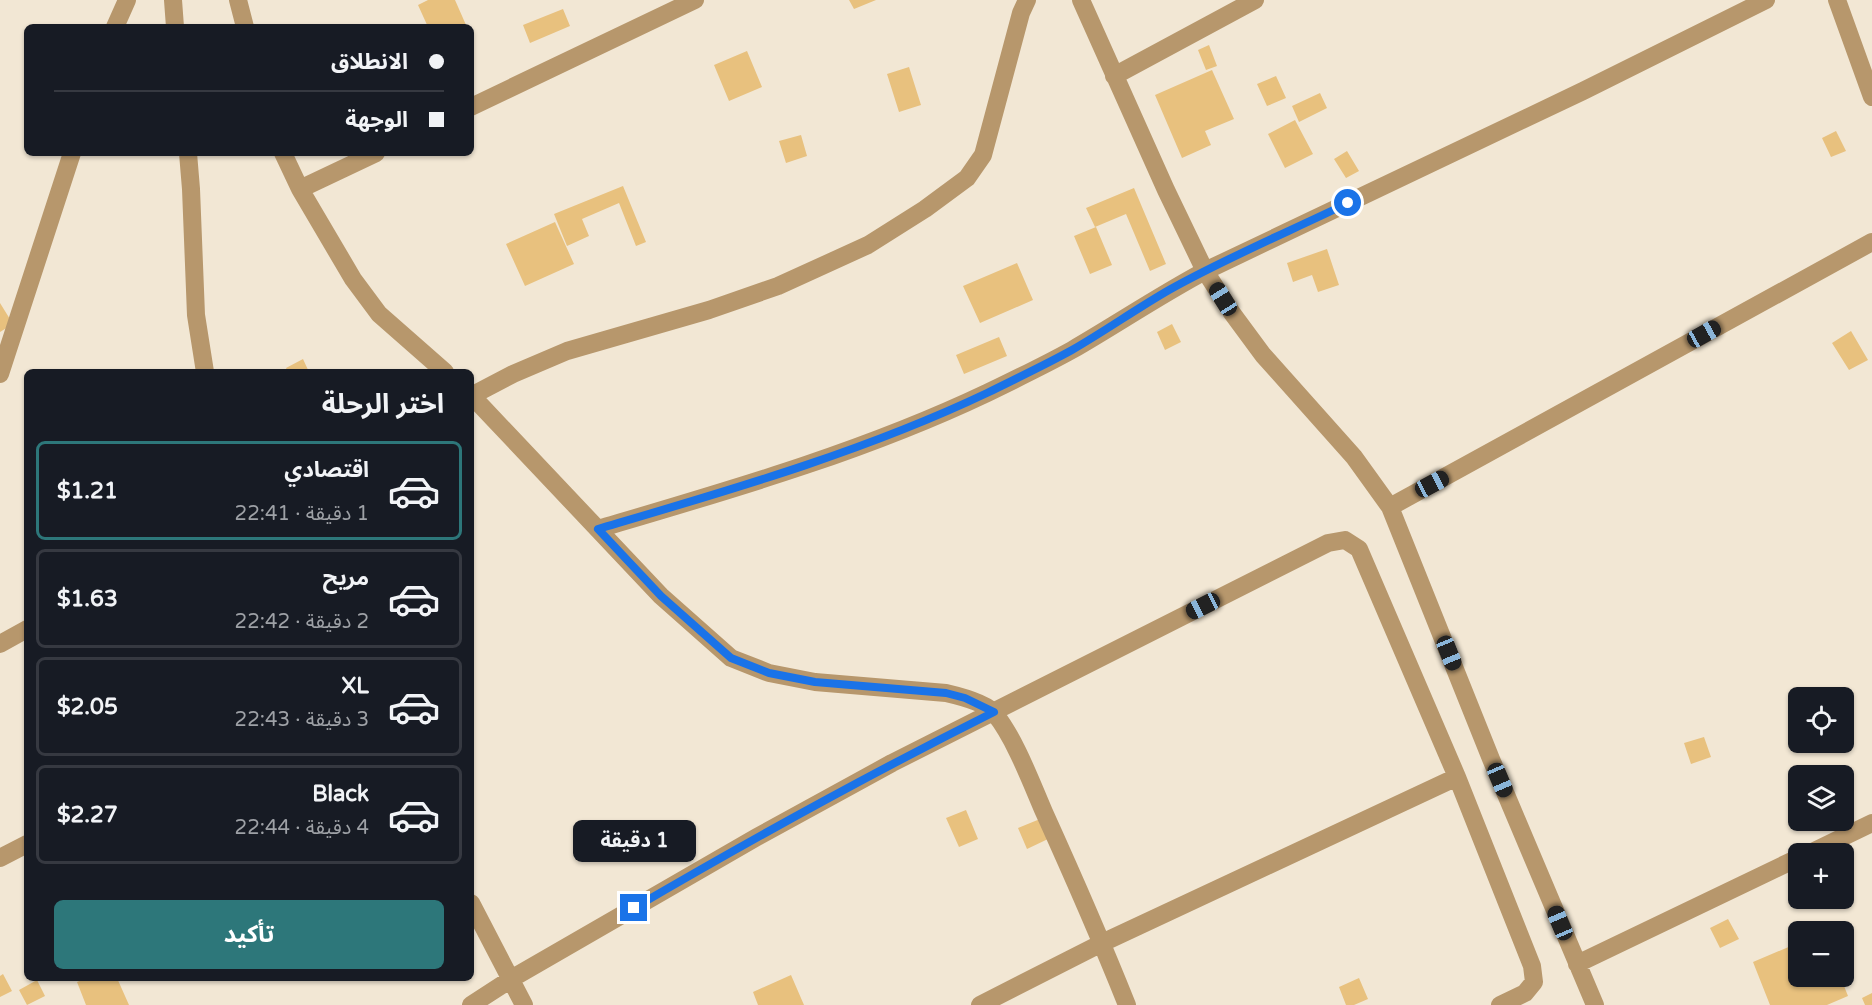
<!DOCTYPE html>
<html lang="ar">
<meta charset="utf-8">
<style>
:root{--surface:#171b24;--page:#20242c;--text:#f1f3f6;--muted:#9ea1a6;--line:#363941;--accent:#2d777a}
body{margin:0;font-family:"Varela Round","Noto Sans Arabic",sans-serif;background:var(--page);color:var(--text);direction:rtl;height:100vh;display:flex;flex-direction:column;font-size:22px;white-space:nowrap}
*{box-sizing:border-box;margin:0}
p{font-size:20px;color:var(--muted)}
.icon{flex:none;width:33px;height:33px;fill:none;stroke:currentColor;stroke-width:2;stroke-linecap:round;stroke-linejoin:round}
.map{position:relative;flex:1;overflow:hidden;direction:ltr}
.side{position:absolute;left:24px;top:369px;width:450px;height:612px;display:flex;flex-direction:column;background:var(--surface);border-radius:9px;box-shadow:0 2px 4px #0004;direction:rtl}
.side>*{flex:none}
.top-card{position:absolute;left:24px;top:24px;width:450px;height:132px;border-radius:9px;box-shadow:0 2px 4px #0004;direction:rtl;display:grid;align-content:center;height:132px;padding:0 30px;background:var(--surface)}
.buttons{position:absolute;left:1788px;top:687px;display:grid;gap:12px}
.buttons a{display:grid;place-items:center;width:66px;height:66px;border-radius:9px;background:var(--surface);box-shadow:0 2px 4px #0004;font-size:30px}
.end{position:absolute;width:27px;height:27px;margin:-14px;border:8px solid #1a73e8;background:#fff;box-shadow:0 0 0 3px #fff}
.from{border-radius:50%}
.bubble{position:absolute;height:42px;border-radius:9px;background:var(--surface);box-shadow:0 2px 4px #0004;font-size:20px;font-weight:700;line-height:42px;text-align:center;direction:rtl}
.car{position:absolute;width:18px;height:36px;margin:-18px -9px;border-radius:8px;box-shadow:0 0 4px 2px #0007;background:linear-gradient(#222 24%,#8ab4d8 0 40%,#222 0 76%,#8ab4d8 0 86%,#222 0)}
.top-card b{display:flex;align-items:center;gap:21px;height:57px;font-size:22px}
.top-card b+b{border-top:2px solid var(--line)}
.top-card i{width:15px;height:15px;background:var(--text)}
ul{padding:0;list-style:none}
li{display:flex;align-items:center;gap:18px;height:99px;margin:0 12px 9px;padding:0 18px;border:3px solid var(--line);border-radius:9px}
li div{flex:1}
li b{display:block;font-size:22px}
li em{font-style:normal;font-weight:700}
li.selected{border-color:var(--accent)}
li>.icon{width:54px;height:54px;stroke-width:1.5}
h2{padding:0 30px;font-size:27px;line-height:72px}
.action{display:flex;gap:12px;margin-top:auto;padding:12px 30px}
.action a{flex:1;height:69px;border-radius:9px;background:var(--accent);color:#fff;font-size:24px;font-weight:700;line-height:69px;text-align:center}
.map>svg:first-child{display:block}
.building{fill:#e8c17e}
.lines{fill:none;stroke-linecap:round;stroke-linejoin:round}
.street{stroke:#b7976c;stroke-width:18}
.route{stroke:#1a73e8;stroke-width:8}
</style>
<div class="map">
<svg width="1872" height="1005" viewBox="0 0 1872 1005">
<rect width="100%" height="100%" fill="#f2e7d4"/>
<path class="building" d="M 428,0 L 455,0 L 466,25 L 428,27 L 418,5 Z
M 849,0 L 876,0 L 854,9 Z
M 563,9 L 570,26 L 530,43 L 523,25 Z
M 1209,45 L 1217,66 L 1206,70 L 1198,50 Z
M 747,51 L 762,87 L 729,101 L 714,65 Z
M 909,67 L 921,105 L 899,112 L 887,74 Z
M 1212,70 L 1234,119 L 1205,131 L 1211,145 L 1182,158 L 1155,95 Z
M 1276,76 L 1286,98 L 1267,106 L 1257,84 Z
M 1320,93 L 1327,108 L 1299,122 L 1292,106 Z
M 1295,120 L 1313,154 L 1285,168 L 1268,134 Z
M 1836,131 L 1846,151 L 1831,157 L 1822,138 Z
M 801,135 L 807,156 L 786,163 L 779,141 Z
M 1347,151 L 1359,171 L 1346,178 L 1334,159 Z
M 623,186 L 646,242 L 636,246 L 619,203 L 582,219 L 589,236 L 567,246 L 554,214 Z
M 1134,188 L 1166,264 L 1150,271 L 1126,214 L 1095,227 L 1086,208 Z
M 555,222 L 574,264 L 525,286 L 506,244 Z
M 1096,227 L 1112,265 L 1090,274 L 1074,236 Z
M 1327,249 L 1339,285 L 1318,292 L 1312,275 L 1293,282 L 1287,263 Z
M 1017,263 L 1033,300 L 980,323 L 963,286 Z
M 0,303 L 13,324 L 0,332 Z
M 1172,324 L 1181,342 L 1165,350 L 1157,332 Z
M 1851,331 L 1868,360 L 1849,370 L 1832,343 Z
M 999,337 L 1007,356 L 964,374 L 956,355 Z
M 303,359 L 309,372 L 288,372 L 286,368 Z
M 1704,737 L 1711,757 L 1691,764 L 1684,743 Z
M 966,810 L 978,839 L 959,847 L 946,818 Z
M 1040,819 L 1048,839 L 1027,849 L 1018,828 Z
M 1728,919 L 1739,939 L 1720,948 L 1710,928 Z
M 1798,943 L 1798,976 L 1840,976 L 1848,996 L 1827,1005 L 1770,1005 L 1753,962 Z
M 3,974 L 12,991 L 0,997 L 0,976 Z
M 791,975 L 804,1005 L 758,1005 L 753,992 Z
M 87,978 L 117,978 L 129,1005 L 86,1005 L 77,982 Z
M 1359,978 L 1368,999 L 1354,1005 L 1346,1005 L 1339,987 Z
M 37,980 L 45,996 L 27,1005 L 19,990 Z
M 1872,993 L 1872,1005 L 1865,1005 L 1862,998 Z"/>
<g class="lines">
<path class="street" d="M 173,0 L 175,27
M 238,0 L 245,27
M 1081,0 L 1166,190 L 1205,271 L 1232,313 L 1263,355 L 1354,457 L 1390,507 L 1491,759 L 1595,1005
M 1837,0 L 1872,97
M 115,27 L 127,0
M 1114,76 L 1255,0
M 471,107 L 695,0
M 188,153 L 191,189 L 196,315 L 205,372
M 283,153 L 300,189 L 353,279 L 379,314 L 445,372
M 300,189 L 376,153
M 0,374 L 72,153
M 471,395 L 661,596 L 731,658 L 769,673 L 815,682 L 946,693 C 959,696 987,703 995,714 C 1015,739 1031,782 1044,812 C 1073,876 1101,940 1127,1005
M 471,396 L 513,374 L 567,351 L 709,310 L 778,286 L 868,245 L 925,209 L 967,178 L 983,155 L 1021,13 L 1027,0
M 1390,507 L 1872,242
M 598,529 C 730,490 863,452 987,393 C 1016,379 1045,365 1072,350 C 1117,324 1160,295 1205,271 L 1583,91 L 1766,0
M 0,644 L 27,629
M 1808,854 L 1872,823
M 0,858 L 27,844
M 471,903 L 524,1005
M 1577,964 L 1798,858
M 471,1005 L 511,979 L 757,837 L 892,763 L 1328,543 L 1345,540 L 1359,549 L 1457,777 L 1532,966 L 1534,982 L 1525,993 L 1500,1005
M 980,1005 L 1102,943 L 1457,777"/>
</g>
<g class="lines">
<path class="route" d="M 634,908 C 752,839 872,773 994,712 L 965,698 L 946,693 L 815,682 L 769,673 L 731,658 L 661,596 L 598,529 C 730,490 863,452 987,393 C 1015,379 1045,365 1072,350 C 1105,331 1136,309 1169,290 C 1226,258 1288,232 1348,203"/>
</g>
</svg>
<div class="buttons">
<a><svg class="icon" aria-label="locate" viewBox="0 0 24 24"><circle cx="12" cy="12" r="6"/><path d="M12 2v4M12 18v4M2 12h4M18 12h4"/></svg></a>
<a><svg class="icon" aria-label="layers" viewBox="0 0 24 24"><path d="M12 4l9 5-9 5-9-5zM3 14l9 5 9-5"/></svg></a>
<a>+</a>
<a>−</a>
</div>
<i class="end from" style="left:1348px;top:203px"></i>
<i class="end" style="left:634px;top:908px"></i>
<div class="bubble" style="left:573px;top:820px;width:123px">1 دقيقة</div>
<i class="car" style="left:1223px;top:299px;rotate:328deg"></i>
<i class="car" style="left:1704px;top:334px;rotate:61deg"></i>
<i class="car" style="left:1432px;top:484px;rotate:62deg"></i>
<i class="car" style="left:1203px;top:606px;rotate:243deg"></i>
<i class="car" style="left:1449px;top:653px;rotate:158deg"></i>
<i class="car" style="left:1500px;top:780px;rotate:157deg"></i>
<i class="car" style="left:1560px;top:923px;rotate:337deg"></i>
<div class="top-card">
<b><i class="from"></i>الانطلاق</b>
<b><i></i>الوجهة</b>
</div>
<section class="side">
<h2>اختر الرحلة</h2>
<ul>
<li class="selected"><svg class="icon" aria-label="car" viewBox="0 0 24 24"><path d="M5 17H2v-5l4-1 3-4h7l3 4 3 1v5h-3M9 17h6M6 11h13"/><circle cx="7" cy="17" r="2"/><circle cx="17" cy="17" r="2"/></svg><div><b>اقتصادي</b><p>1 دقيقة · 22:41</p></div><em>$1.21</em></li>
<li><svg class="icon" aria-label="car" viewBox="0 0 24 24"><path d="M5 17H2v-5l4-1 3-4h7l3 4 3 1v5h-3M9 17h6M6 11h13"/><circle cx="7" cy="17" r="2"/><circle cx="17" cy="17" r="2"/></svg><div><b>مريح</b><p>2 دقيقة · 22:42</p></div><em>$1.63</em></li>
<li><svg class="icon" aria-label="car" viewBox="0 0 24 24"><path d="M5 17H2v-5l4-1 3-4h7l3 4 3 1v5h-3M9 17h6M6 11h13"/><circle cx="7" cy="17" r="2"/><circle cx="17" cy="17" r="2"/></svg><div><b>XL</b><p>3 دقيقة · 22:43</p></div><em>$2.05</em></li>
<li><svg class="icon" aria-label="car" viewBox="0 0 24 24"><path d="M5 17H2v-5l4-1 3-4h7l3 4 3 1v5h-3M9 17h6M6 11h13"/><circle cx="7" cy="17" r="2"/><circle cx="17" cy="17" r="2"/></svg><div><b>Black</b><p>4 دقيقة · 22:44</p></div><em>$2.27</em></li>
</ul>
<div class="action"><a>تأكيد</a></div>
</section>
</div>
